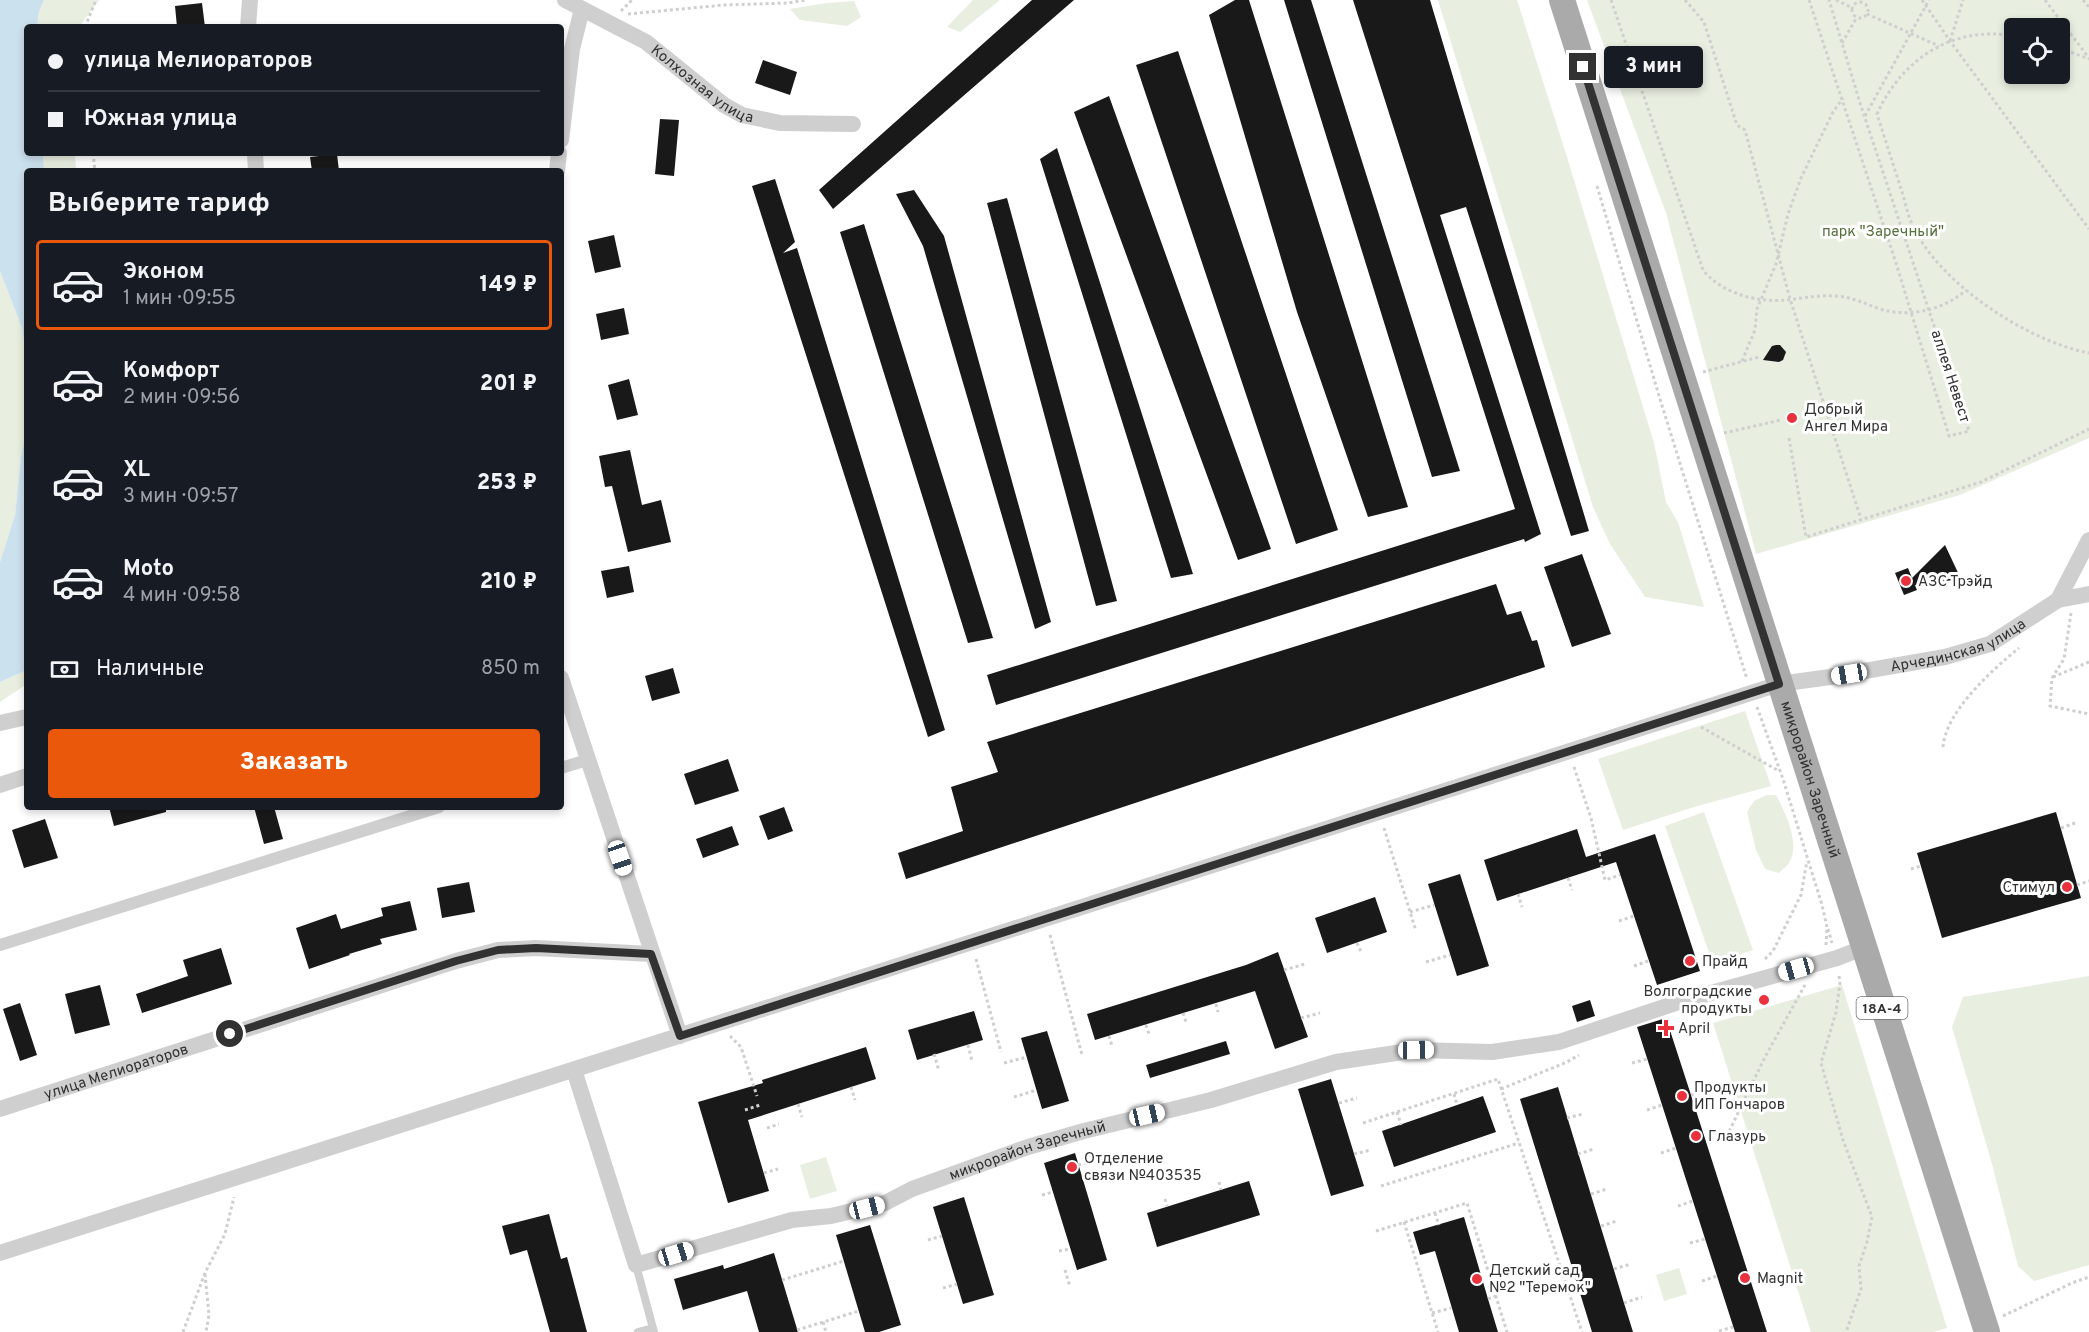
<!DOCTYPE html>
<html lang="ru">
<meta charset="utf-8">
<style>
:root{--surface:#171b24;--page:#20242c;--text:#f1f3f6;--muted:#9ea1a6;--line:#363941;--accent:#ea580c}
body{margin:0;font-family:Overpass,sans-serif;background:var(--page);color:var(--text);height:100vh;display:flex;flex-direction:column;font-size:22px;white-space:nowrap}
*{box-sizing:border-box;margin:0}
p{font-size:20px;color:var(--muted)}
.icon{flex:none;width:33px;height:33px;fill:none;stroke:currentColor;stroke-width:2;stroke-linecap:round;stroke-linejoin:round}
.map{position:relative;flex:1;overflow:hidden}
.side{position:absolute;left:24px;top:168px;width:540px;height:642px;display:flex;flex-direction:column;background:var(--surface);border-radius:6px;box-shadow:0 3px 9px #0003}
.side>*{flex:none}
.guide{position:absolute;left:24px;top:24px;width:540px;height:132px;border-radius:6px;box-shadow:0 3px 9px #0003;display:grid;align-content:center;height:132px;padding:0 24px;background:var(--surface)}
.fabs{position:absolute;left:2004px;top:18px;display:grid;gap:12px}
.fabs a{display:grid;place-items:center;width:66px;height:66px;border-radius:6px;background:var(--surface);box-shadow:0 3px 9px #0003;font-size:30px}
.end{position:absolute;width:27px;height:27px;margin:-14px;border:8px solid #323232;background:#fff;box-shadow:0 0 0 3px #fff}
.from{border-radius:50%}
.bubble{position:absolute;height:42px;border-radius:6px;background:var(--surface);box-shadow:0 3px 9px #0003;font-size:20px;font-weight:800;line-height:42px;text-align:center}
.car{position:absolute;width:18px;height:36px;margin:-18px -9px;border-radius:8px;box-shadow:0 0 4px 2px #0007;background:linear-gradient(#fff 24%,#345 0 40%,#fff 0 76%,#345 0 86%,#fff 0)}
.guide b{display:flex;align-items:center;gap:21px;height:57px;font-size:22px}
.guide b+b{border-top:2px solid var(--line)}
.guide i{width:15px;height:15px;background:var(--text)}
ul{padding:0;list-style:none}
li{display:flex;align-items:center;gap:18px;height:90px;margin:0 12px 9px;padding:0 12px;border:3px solid transparent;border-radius:6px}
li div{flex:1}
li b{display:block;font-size:22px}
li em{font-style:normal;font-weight:800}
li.current{border-color:var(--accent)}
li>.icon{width:54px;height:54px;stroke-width:1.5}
h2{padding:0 24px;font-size:27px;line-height:72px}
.pay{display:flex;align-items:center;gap:15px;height:66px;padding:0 24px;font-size:22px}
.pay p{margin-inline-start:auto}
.button{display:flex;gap:12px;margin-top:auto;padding:12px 24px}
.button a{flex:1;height:69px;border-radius:6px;background:var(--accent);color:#fff;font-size:24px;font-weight:800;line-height:69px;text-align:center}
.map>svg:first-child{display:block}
.green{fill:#e8eee0;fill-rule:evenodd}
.water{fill:#cce1ee}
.building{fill:#191919}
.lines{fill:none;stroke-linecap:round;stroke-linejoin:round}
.path{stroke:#cfcfcf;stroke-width:3;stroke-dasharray:3 3;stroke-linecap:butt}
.service{stroke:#cfcfcf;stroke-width:8}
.pedestrian{stroke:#cfcfcf;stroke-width:12}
.minor{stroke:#cfcfcf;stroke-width:16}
.primary{stroke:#aaa;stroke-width:26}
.route{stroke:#323232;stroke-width:8}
.poi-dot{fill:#ea323f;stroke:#fff;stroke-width:2}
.labels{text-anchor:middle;stroke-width:6;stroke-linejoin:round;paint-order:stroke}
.shield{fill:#fff;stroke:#707070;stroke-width:1.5}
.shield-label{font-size:14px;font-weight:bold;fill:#323232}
.street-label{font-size:15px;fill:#323232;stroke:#fff}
.park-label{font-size:15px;fill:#54703d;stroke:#fff}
.poi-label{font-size:15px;fill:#323232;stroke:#fff;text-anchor:start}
</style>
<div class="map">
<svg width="2089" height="1332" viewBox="0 0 2089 1332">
<rect width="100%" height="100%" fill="#fff"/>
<path class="green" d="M 44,0 L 99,0 L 79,27 L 37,27 L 39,12 Z
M 973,0 L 1000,0 L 960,32 L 947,27 Z
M 1438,0 L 1517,0 L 1567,157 L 1654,443 L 1666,502 L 1678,522 L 1704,607 L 1645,597 L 1610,544 L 1593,507 Z
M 1587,0 L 2089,0 L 2089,438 L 1960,495 L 1756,554 L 1666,213 ZM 2014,28 L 2060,28 L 2060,74 L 2014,74 Z
M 854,1 L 861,17 L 847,26 L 800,20 L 790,9 L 827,3 Z
M 43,153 L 75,153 L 76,171 L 44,171 Z
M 0,271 L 22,328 L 27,363 L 27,426 L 21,458 L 15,515 L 0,562 Z
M 27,670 L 27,684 L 0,702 L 0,682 Z
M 1745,711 L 1771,786 L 1694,807 L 1623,830 L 1598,759 Z
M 1767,795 L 1776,795 C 1785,812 1801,844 1789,863 C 1787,866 1782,870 1779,873 L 1765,869 L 1756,850 L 1747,812 L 1754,801 Z
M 1704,812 L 1753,950 L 1713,964 L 1665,826 Z
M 2089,976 L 2089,1265 L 2034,1281 L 2018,1266 L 1992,1164 L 1952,1027 L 1963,997 Z
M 1842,985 L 1947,1328 L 1933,1332 L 1811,1332 L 1713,1023 Z
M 826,1157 L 837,1191 L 810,1199 L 800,1165 Z
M 1679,1268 L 1687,1294 L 1664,1301 L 1656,1275 Z"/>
<path class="water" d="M 0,0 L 44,0 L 39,12 L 37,27 L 27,27 L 27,153 L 43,153 L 44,171 L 27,171 L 27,363 L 22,328 L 0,271 Z
M 27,426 L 27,670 L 0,682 L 0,562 L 15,515 L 21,457 Z"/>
<path class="building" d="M 1032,0 L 1074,0 L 833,209 L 819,190 Z
M 1235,0 L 1249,0 L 1408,507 L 1368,517 L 1297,312 L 1209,15 Z
M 1284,0 L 1311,0 L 1460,471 L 1432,477 Z
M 1353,0 L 1430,0 L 1589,531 L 1571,536 L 1466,207 L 1440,215 L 1541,534 L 1525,542 L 1524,539 L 996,705 L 987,675 L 1515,509 Z
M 202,3 L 205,27 L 177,27 L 175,6 Z
M 1178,51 L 1338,530 L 1296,544 L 1136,65 Z
M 763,60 L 797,72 L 790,95 L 755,83 Z
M 1109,96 L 1271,549 L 1238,560 L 1074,112 Z
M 660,119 L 679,120 L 674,176 L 655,174 Z
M 1057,148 L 1193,574 L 1171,578 L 1040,159 Z
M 337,154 L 339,171 L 312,171 L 310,157 Z
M 775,179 L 795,242 L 783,253 L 797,248 L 945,730 L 928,737 L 752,186 Z
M 914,190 L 944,236 L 1051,622 L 1035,629 L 923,246 L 896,194 Z
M 1007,198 L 1117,601 L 1096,606 L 987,203 Z
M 864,224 L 993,638 L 968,643 L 840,232 Z
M 614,235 L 621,267 L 595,273 L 588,241 Z
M 624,308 L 629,334 L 601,340 L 596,314 Z
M 1776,345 L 1780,345 L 1786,352 L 1783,360 L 1779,362 L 1763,360 L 1772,346 Z
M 629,379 L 638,415 L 617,420 L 608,385 Z
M 630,450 L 642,505 L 661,500 L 671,542 L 628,552 L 612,486 L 605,487 L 599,456 Z
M 1945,545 L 1961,579 L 1915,585 L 1917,590 L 1904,595 L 1895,573 L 1908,568 L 1912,578 Z
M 1582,554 L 1611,634 L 1572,647 L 1544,567 Z
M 629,566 L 634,592 L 607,598 L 601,571 Z
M 1496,584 L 1507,615 L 1521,611 L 1532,641 L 1537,640 L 1545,667 L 906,879 L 898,853 L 963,831 L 951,787 L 998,772 L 987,742 Z
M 673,668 L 680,693 L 652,701 L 645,676 Z
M 728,759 L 739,791 L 695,805 L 684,774 Z
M 109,807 L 166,807 L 166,812 L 114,826 Z
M 254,807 L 274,807 L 283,839 L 264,844 Z
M 784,807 L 793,831 L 768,840 L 759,816 Z
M 2056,812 L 2081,898 L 1942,938 L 1917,853 Z
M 45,819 L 58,858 L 24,868 L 12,830 Z
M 732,826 L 739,845 L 703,858 L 696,839 Z
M 1577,829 L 1586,857 L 1655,834 L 1700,971 L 1657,985 L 1616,862 L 1497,901 L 1484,860 Z
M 1460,874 L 1489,966 L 1457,976 L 1428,884 Z
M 469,882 L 475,912 L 442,918 L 437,888 Z
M 1375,897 L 1387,932 L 1327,953 L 1315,918 Z
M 410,901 L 417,930 L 380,939 L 382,944 L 349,954 L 350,955 L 309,969 L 296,928 L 336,914 L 341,929 L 383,916 L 381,908 Z
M 221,948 L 232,984 L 142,1013 L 136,994 L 188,976 L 183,960 Z
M 1278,952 L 1308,1037 L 1275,1049 L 1255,991 L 1095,1040 L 1087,1014 L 1246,965 Z
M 100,985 L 110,1025 L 75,1034 L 65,994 Z
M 1590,1000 L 1595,1016 L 1577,1022 L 1572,1006 Z
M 20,1003 L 37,1055 L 20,1061 L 3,1009 Z
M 974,1011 L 983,1040 L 917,1060 L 908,1030 Z
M 1666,1018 L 1691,1095 L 1767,1332 L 1735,1332 L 1717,1276 L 1637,1027 Z
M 1047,1031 L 1069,1101 L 1042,1109 L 1021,1038 Z
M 1226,1041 L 1230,1054 L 1150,1078 L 1146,1065 Z
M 866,1047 L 876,1079 L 748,1120 L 769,1191 L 728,1203 L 698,1102 L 763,1083 L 762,1080 Z
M 1331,1079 L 1364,1186 L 1331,1196 L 1298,1089 Z
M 1558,1087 L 1624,1303 L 1633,1332 L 1592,1332 L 1520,1099 Z
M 1483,1096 L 1496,1132 L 1394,1167 L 1382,1131 Z
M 1075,1153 L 1107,1260 L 1077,1270 L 1044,1163 Z
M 1249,1181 L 1260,1215 L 1157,1247 L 1147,1213 Z
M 964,1197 L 994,1295 L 963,1304 L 933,1207 Z
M 549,1214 L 561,1259 L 567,1257 L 587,1332 L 550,1332 L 527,1250 L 510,1255 L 502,1226 Z
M 1464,1217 L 1488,1299 L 1498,1332 L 1459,1332 L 1435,1251 L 1420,1255 L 1413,1232 Z
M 870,1225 L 901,1325 L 879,1332 L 865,1332 L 836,1235 Z
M 774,1253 L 798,1332 L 759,1332 L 747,1291 L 683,1310 L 674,1279 L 723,1265 L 724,1269 Z"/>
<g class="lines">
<path class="path" d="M 1611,0 L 1703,270 C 1721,293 1757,303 1786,300 C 1803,298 1820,295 1836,296 C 1853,297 1865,304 1880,309 C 1909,318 1944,310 1966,290
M 1685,0 L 1704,22 L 1737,125 L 1745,130 L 1790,299 L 1861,519
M 1809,0 L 1896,263 L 1949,436 L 1969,431 L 1860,103 L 1829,0
M 1836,0 L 1853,8
M 1922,0 L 1950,41 L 2089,229
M 2045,0 L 2089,58
M 2083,0 L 2089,7
M1852 10a8 8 0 1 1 16 0a8 8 0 1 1-16 0Z
M 621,11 L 632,0
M 628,14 L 724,5 L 788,3 L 806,0
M 1867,14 L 1939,46
M 85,27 L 96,0
M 2014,36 C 1953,25 1902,59 1877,114 C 1885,139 1893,164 1901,189 C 1905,200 1907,213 1912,224 C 1938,283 2027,341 2089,353
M 1950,41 L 1963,0
M 1842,43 L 1857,17
M 2060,48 L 2089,59
M 1865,116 L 1929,0
M 93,153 L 95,171
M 1597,186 L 1660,399 L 1747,679
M 1742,361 L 1755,330 L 1757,309 L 1776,264 L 1788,214 L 1801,178 L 1833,112 L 1843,98
M 1703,372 L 1759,357
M 1724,433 L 1781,420
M 1789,438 L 1806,537 L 1981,482 L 2089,429
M 2071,613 L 2064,659 L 2052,678 L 2050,706 L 2089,714
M 2053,677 L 2089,662
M 1757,707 L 1783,779 L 1822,905 L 1827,927 L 1826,945
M 1701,727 L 1779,771
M 1943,747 C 1946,711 1992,670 2019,648
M 1574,767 L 1591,818 L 1605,880 L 1620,875
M 1384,828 L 1416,931
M 2061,828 L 2078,822
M 1911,869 L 1921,866
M 1568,878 L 1572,890
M 2077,885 L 2089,881
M 1518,894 L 1522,907
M 1410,912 L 1434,905
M 1619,921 L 1634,916
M 1828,929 L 1832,943
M 1050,935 L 1082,1055
M 1357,943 L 1362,954
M 976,959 L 1001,1052
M 1765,959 L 1773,951 L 1801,895 L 1807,861
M 1426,962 L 1450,955
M 1634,966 L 1648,961
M 1284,970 L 1305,964
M 1839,976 L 1840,983 L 1836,1012 L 1821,1063 L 1843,1140 L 1872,1217 L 1867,1242 L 1859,1266 L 1861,1289 L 1846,1332
M 1216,1004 L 1218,1012
M 1183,1013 L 1186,1022
M 1301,1018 L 1320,1013
M 1146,1025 L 1149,1034
M 730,1036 L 741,1047 L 757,1096
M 1109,1036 L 1112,1046
M 968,1045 L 972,1061
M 934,1054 L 939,1071
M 1004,1063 L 1027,1057
M 1632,1063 L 1647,1059
M 851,1087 L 855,1100
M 1501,1089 L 1567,1062 L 1579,1055
M 1454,1094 L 1457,1105
M 1691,1095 L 1707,1091
M 1014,1097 L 1037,1090
M 1339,1103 L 1357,1098
M 798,1104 L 802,1117
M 745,1110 L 760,1105
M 1647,1110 L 1662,1105
M 1397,1112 L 1401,1125
M 1567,1118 L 1583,1114
M 1363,1123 L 1498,1079 L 1582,1332
M 767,1128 L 779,1124
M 1724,1142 L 1765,1057 L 1805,985
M 1661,1153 L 1676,1148
M 1354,1154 L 1371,1150
M 1578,1154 L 1594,1149
M 1078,1165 L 1093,1161
M 764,1173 L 778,1169
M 1219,1182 L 1221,1190
M 1381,1186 L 1519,1143
M 1591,1194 L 1607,1189
M 1042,1195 L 1053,1192
M 1165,1199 L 1167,1206
M 1678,1206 L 1693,1201
M 1435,1213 L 1439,1225
M 1404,1222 L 1438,1332
M 1601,1226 L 1617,1221
M 1376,1231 L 1467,1203 L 1507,1332
M 928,1240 L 942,1236
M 1690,1243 L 1705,1239
M 1059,1251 L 1070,1249
M 1614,1269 L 1631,1264
M 1065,1270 L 1070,1287
M 205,1274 L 209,1315 L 206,1332
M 782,1280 L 844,1261
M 1702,1281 L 1717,1276
M 943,1288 L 957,1284
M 1488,1299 L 1496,1296
M 1624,1303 L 1642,1297
M 1432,1313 L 1451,1308
M 2003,1316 L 2072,1283 L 2089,1277
M 823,1322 L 826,1332
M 797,1330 L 859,1311
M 1719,1331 L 1733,1327
M 183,1332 L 205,1273 L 225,1234 L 234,1197"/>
<path class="service" d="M 636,1265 L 654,1332
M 638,1332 L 653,1328"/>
<path class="pedestrian" d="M 561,768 L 587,760
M 0,945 L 439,807"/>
<g class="minor">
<path id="s1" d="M 565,0 L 646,42 L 724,105 L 742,115 L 780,123 L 853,124"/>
<path d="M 248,27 L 250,0"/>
<path d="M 561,140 L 572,49 L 582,9"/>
<path d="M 255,153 L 256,171"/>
<path d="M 557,171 L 559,153"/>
<path d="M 2058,600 L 2089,540"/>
<path d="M 561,678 L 680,1036"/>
<path d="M 0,723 L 27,717"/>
<path d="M 0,785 L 27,776"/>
<path id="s2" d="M 574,1070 L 636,1265 L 792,1220 L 831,1216 L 885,1203 L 912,1189 L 1028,1147 L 1084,1131 L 1211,1100 L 1336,1062 L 1416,1050 L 1492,1052 L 1559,1042 L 1679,1002 L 1837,958 L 1863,948"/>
<path id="s3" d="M 0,1109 L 456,961 L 498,950 L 536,948 L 651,954"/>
<path id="s4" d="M 0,1253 L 1779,684 L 1830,677 L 1945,657 L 1990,644 L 2058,600 L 2089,594"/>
</g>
<path class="primary" id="s5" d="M 1562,0 L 1987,1332"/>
</g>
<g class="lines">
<path class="route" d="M 230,1034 L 456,961 L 498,950 L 536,948 L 651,954 L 680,1036 L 1779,684 L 1583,67"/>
</g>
<g class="poi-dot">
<circle cx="1792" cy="418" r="6"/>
<circle cx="1906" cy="581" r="6"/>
<circle cx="2067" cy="887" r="6"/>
<circle cx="1690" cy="961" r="6"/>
<circle cx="1764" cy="1000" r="6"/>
<path d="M1663 1019h6v6h6v6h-6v6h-6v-6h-6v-6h6z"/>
<circle cx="1682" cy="1096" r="6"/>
<circle cx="1696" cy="1136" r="6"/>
<circle cx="1072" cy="1167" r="6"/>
<circle cx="1745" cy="1278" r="6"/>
<circle cx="1477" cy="1279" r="6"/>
</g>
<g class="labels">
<rect class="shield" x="1856.5" y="997" width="51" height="22" rx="4.5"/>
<g class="shield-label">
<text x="1882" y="1013">18А-4</text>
</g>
<g class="street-label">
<text dy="5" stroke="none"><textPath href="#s1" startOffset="162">Колхозная улица</textPath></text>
<text transform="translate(1951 376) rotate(72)" y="5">аллея Невест</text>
<text dy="5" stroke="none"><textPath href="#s4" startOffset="2052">Арчединская улица</textPath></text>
<text dy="5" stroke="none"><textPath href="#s5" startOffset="818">микрорайон Заречный</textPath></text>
<text dy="5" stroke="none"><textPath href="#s3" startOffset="122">улица Мелиораторов</textPath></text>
<text dy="5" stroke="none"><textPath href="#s2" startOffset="614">микрорайон Заречный</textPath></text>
</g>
<g class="park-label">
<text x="1883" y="236">парк "Заречный"</text>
</g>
<g class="poi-label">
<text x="1804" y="414">Добрый<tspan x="1804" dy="17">Ангел Мира</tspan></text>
<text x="1918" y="586">АЗС Трэйд</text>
<text x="2055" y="892" text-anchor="end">Стимул</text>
<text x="1702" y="966">Прайд</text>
<text x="1752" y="996" text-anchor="end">Волгоградские<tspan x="1752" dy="17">продукты</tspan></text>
<text x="1678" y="1033">April</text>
<text x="1694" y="1092">Продукты<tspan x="1694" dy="17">ИП Гончаров</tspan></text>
<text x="1708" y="1141">Глазурь</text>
<text x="1084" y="1163">Отделение<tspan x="1084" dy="17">связи №403535</tspan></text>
<text x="1489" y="1275">Детский сад<tspan x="1489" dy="17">№2 "Теремок"</tspan></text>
<text x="1757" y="1283">Magnit</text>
</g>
</g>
</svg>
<div class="fabs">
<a><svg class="icon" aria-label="locate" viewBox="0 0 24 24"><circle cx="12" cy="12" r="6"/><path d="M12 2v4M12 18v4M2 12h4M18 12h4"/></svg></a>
</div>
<i class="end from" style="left:230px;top:1034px"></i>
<i class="end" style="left:1583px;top:67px"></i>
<div class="bubble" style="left:1604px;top:46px;width:99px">3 мин</div>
<i class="car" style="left:1849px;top:674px;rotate:260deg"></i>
<i class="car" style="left:620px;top:858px;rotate:161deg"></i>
<i class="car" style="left:1796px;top:969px;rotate:254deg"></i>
<i class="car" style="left:1416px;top:1050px;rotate:89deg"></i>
<i class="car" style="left:1147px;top:1115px;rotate:77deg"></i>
<i class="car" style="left:867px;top:1208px;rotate:76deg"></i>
<i class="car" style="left:676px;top:1254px;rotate:73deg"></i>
<div class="guide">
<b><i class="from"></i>улица Мелиораторов</b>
<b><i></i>Южная улица</b>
</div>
<section class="side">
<h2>Выберите тариф</h2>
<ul>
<li class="current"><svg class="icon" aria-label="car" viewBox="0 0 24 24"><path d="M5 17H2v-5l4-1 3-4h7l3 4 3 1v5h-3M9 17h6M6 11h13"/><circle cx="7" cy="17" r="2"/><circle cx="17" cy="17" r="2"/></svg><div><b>Эконом</b><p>1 мин · 09:55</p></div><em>149 ₽</em></li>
<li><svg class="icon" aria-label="car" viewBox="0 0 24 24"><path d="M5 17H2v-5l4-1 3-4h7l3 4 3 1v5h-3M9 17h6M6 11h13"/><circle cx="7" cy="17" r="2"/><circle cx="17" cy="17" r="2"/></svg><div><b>Комфорт</b><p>2 мин · 09:56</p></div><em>201 ₽</em></li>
<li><svg class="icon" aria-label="car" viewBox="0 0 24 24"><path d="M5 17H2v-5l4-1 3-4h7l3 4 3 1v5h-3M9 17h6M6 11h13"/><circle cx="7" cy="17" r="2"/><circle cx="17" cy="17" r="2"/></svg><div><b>XL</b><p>3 мин · 09:57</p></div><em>253 ₽</em></li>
<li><svg class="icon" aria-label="car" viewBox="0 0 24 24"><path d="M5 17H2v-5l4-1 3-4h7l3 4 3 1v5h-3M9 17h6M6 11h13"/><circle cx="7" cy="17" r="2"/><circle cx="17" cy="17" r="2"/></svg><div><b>Moto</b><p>4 мин · 09:58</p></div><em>210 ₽</em></li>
</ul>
<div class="pay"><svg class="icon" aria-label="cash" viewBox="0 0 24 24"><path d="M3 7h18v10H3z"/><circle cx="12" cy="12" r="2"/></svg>Наличные<p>850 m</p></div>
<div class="button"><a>Заказать</a></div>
</section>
</div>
